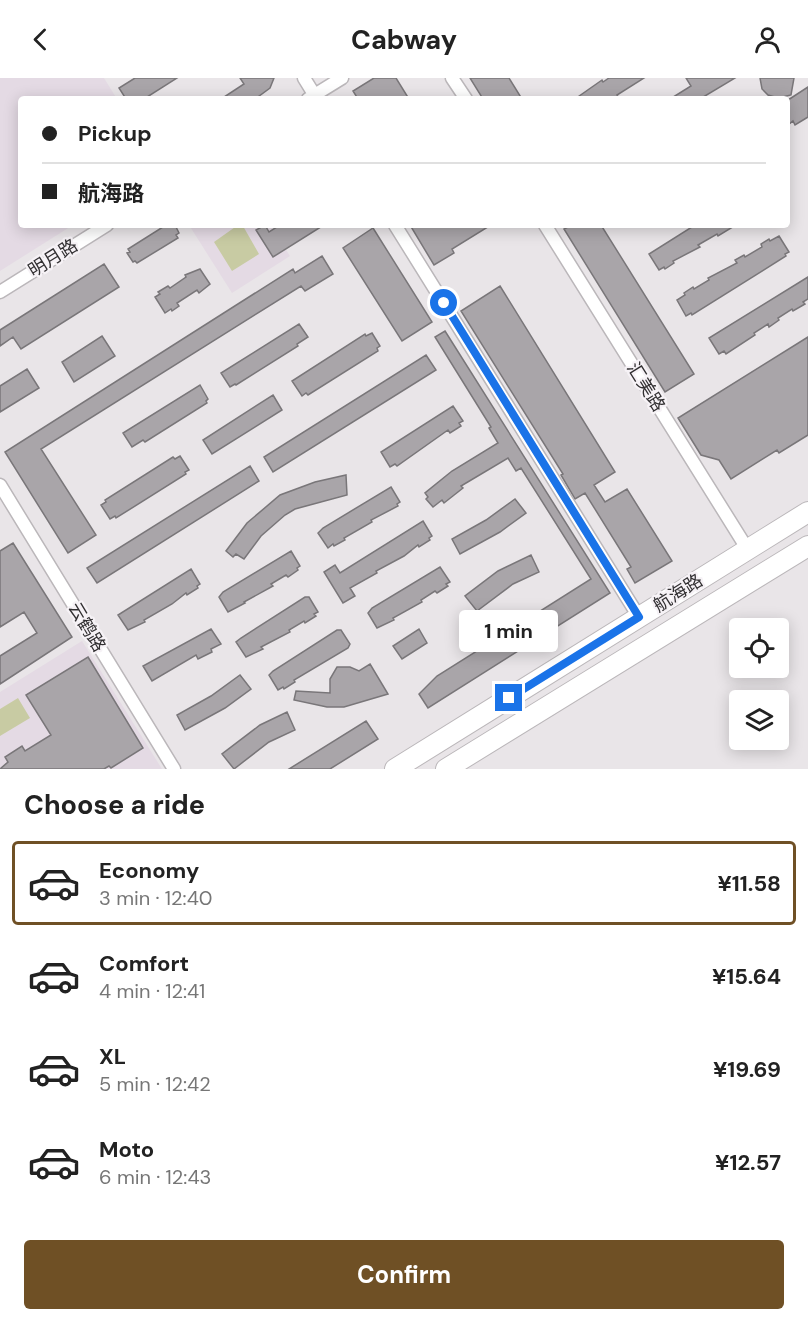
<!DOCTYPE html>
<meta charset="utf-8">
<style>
:root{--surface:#fff;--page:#f2f2f2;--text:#222;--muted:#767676;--line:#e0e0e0;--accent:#6f5025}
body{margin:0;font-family:"DM Sans","Noto Sans SC",sans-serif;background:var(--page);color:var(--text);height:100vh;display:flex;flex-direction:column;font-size:22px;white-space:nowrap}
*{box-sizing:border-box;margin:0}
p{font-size:20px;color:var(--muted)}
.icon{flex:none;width:33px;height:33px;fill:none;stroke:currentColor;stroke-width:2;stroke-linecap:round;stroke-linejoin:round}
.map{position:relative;height:691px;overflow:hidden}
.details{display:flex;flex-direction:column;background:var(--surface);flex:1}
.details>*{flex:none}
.hud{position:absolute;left:18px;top:18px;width:772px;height:132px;border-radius:6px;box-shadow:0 3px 15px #0003;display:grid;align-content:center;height:132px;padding:0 24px;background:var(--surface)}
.fabs{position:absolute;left:729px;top:540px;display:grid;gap:12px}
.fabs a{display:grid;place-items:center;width:60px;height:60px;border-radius:6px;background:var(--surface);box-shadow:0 3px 15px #0003;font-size:30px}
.end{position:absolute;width:27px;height:27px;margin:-14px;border:8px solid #1a73e8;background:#fff;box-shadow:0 0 0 3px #fff}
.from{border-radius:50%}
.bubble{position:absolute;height:42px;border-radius:6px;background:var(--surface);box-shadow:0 3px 15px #0003;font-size:20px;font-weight:700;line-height:42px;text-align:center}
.hud b{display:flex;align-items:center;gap:21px;height:57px;font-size:22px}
.hud b+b{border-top:2px solid var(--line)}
.hud i{width:15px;height:15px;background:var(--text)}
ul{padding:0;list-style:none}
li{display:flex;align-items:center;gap:18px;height:84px;margin:0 12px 9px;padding:0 12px;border:3px solid transparent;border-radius:6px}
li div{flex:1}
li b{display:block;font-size:22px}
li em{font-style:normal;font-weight:700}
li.selected{border-color:var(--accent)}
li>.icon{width:54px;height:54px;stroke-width:1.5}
h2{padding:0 24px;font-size:27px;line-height:72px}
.button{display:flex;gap:12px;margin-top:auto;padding:12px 24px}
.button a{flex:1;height:69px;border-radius:6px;background:var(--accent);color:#fff;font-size:24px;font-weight:700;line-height:69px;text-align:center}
header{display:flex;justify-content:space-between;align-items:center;height:78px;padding:0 24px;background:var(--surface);font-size:27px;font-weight:700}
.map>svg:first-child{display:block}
.built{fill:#e4dae4}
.green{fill:#c8cba3}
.building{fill:#a9a5a9;stroke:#797679;stroke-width:1.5}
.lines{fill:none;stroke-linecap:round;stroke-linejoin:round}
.street-casing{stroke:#bbb7ba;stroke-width:15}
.primary-casing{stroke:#bbb7ba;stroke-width:22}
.street{stroke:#fff;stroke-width:12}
.primary{stroke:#fff;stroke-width:20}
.route{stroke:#1a73e8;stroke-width:8}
.labels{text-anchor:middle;stroke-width:4.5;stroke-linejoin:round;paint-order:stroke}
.street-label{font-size:18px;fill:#312f31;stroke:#f6f2f6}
</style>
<header><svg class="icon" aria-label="back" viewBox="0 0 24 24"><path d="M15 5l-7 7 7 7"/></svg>Cabway<svg class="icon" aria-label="person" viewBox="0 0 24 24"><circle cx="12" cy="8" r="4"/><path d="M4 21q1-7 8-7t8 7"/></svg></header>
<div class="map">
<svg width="808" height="691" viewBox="0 0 808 691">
<rect width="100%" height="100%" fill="#e9e5e8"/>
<path class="built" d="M 0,0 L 104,0 L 117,21 L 21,21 L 21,147 L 73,147 L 0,193 Z
M 189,147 L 270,147 L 290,178 L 232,215 Z
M 82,563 L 162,691 L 0,691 L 0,614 Z"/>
<path class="green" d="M 238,147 L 243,148 L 259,176 L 232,193 L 214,164 Z
M 18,620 L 30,640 L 0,658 L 0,631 Z"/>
<path class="building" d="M 135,0 L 177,0 L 144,21 L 126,21 L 119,10 Z
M 240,0 L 274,0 L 270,10 L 255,21 L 221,21 L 244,6 Z
M 374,0 L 396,0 L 409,21 L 358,21 L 353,13 Z
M 470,0 L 509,0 L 522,21 L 483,21 Z
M 609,0 L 644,0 L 617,17 L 620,21 L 575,21 L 602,2 L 603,4 Z
M 686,0 L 735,0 L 700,21 L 670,21 L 691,8 Z
M 760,0 L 794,0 L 791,17 L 778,20 L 768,17 L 762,11 Z
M 808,9 L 808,39 L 795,47 L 793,43 L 788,47 L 788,22 Z
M 166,147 L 175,147 L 179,155 L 176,157 L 178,160 L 137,185 L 135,183 L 133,184 L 127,175 L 130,174 L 128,171 Z
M 265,147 L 269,154 L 280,147 L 324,147 L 273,179 L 256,152 Z
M 410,147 L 491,147 L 452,171 L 454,175 L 434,187 Z
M 572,147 L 601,147 L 694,296 L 665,314 L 564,151 Z
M 695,147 L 736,147 L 718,158 L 717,156 L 698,167 L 700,169 L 673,183 L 674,185 L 665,191 L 664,189 L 659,192 L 649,176 Z
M 373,150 L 432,244 L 402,263 L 343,170 Z
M 779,158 L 789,174 L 785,176 L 786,178 L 692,237 L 691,235 L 686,238 L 677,222 L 685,217 L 684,215 L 693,209 L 694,211 L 709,202 L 708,200 L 737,185 L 735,182 L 744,177 L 745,179 L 762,169 L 761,166 L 769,161 L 770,163 Z
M 322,178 L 333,196 L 305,213 L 301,208 L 41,371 L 96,457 L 68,475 L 5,374 L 293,191 L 295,195 Z
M 104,186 L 119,209 L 21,271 L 13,259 L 0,268 L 0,252 Z
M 200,191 L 210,206 L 199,215 L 197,212 L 177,225 L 179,228 L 172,233 L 171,231 L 165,235 L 155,219 L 160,216 L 158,214 L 168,208 L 170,210 L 186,199 L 185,197 Z
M 808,199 L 808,221 L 803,224 L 805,226 L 793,233 L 792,231 L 778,240 L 779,242 L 769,249 L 768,246 L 754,255 L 755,257 L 726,276 L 724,273 L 719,276 L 709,260 Z
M 500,208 L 615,394 L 594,407 L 605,424 L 627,411 L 672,483 L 635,505 L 627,491 L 631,489 L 585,415 L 575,421 L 561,397 L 563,396 L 461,233 Z
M 299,246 L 308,259 L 297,266 L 298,268 L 236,307 L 235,306 L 230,309 L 221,295 Z
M 445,253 L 610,515 L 428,630 L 419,616 L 437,598 L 591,501 L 521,390 L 516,393 L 508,380 L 461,408 L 463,410 L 444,425 L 442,422 L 433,429 L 426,421 L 428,419 L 425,415 L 452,393 L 498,365 L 489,350 L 491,349 L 435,259 Z
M 372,255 L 380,268 L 377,270 L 378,273 L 308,317 L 306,315 L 302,318 L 292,303 L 365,256 L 366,258 Z
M 102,258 L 115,278 L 74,304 L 62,284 Z
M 808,259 L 808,357 L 779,375 L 777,372 L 731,401 L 719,382 L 701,377 L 678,340 Z
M 426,277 L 436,292 L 273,394 L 264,379 Z
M 27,291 L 39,310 L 0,334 L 0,308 Z
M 200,307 L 208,321 L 206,323 L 207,325 L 145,364 L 143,362 L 132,369 L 123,355 Z
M 273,317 L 282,332 L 212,376 L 203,362 Z
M 453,328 L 463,343 L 459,345 L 461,348 L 450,355 L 448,352 L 397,388 L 395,386 L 390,389 L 381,374 Z
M 180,378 L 189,392 L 185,394 L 186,396 L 116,440 L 115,438 L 110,441 L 101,427 L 106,424 L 105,422 L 173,379 L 175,381 Z
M 250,388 L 259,403 L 97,505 L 87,490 Z
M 346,397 L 347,417 L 295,431 L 285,437 L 261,458 L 244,481 L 236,476 L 233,479 L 226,473 L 247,445 L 280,417 L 315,404 Z
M 391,409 L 400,424 L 397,426 L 398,428 L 371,442 L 372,444 L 344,460 L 345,462 L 334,468 L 333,466 L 328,470 L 318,455 L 323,450 Z
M 515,421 L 526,435 L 500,454 L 460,476 L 452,461 L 486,442 Z
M 423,443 L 432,458 L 429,460 L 430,462 L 419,469 L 418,467 L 404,478 L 376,493 L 377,495 L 350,510 L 355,518 L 343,525 L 324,494 L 335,487 L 340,495 Z
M 13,465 L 72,559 L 0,606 L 0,578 L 37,555 L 24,534 L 0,549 L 0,473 Z
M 291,473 L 300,488 L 297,490 L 298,492 L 288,499 L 286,497 L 271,506 L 273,508 L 244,524 L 245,525 L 228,534 L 219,519 L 223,514 Z
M 531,477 L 539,494 L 513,506 L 477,533 L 465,518 L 498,493 Z
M 440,489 L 450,504 L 446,506 L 448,508 L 437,515 L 435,513 L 421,522 L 422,524 L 393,540 L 394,542 L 377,550 L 368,535 L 372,530 Z
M 191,491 L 200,506 L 197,508 L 198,510 L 187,517 L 186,515 L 172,526 L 144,542 L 145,544 L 128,552 L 118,537 Z
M 305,519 L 309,519 L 318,534 L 314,536 L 316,538 L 305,545 L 304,543 L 289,552 L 290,554 L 261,569 L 263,571 L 246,579 L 236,564 L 241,560 Z
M 211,551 L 221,566 L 211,571 L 212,574 L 198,581 L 196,577 L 152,603 L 143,588 Z
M 419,551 L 427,565 L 402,581 L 393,568 Z
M 337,552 L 341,552 L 350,566 L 348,570 L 294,602 L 295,604 L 284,611 L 283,609 L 278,612 L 269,597 L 273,593 Z
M 88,579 L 143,670 L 111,690 L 109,688 L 104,691 L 0,691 L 8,684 L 5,679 L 22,668 L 25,673 L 51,657 L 26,617 Z
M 370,586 L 388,616 L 344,629 L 327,629 L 294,622 L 296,613 L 330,615 L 330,601 L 337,589 L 350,589 L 359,593 Z
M 240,597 L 251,611 L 225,630 L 185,652 L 177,637 L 211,618 Z
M 287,634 L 295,652 L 269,664 L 234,691 L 222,676 L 260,647 Z
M 366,643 L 378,661 L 330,691 L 289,691 Z"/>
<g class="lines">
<g class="street-casing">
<path id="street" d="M 304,0 L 317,21
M 452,0 L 466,21
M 308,21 L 342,0
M 395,147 L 639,539
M 545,147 L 748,472
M 0,214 L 107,147
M 0,407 L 174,691"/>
</g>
<g class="primary-casing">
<path id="primary" d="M 395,691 L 808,434
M 446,691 L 808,468"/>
</g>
<use href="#street" class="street"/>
<use href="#primary" class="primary"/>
</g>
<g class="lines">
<path class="route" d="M 444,225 L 639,539 L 509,620"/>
</g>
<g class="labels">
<g class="street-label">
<text transform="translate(53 180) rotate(-32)" y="6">明月路</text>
<text transform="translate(646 309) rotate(58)" y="6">汇美路</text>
<text transform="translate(678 515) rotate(-32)" y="6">航海路</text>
<text transform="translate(87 549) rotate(59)" y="6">云鹤路</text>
</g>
</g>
</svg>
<div class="fabs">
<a><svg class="icon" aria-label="locate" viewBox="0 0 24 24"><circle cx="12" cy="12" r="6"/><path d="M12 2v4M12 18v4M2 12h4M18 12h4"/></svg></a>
<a><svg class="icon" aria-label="layers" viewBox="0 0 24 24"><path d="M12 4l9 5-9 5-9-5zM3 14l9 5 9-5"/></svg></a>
</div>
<i class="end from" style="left:444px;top:225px"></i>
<i class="end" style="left:509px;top:620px"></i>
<div class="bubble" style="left:459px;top:532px;width:99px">1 min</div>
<div class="hud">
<b><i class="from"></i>Pickup</b>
<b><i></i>航海路</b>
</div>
</div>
<section class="details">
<h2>Choose a ride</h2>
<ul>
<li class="selected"><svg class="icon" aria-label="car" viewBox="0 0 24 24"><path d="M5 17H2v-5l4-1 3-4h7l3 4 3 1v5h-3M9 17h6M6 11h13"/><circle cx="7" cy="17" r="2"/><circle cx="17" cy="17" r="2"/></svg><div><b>Economy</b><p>3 min · 12:40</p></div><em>¥11.58</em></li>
<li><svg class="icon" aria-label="car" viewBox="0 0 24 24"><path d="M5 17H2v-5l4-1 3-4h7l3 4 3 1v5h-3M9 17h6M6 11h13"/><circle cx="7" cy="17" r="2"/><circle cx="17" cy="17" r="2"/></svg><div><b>Comfort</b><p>4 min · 12:41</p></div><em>¥15.64</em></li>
<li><svg class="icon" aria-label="car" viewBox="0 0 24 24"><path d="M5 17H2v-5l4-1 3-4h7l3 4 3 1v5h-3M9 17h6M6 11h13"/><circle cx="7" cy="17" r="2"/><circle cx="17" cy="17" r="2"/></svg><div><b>XL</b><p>5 min · 12:42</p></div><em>¥19.69</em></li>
<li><svg class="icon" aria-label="car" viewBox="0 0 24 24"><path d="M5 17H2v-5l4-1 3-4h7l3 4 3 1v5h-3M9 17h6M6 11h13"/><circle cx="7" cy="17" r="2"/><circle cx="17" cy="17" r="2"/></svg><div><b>Moto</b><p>6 min · 12:43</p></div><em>¥12.57</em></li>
</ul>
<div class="button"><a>Confirm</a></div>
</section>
